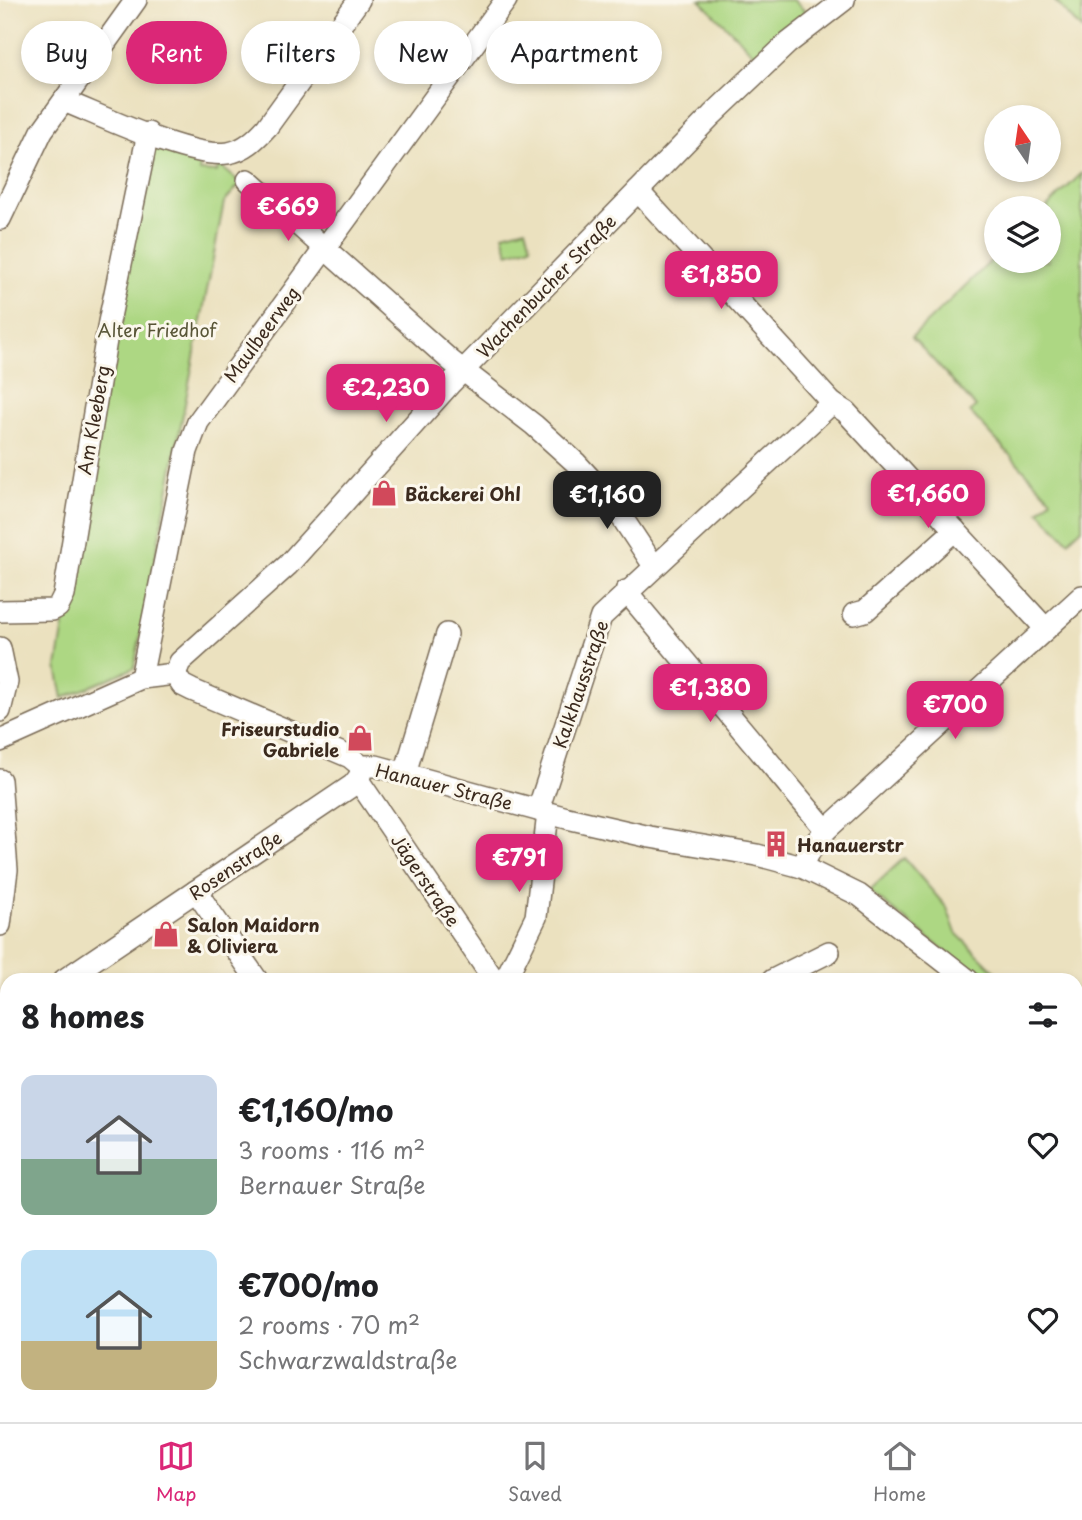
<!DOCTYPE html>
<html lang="en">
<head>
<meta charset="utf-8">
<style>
	:root { --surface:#fff; --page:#f2f2f2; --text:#202124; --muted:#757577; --line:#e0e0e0; --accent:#db2777 }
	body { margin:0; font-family:"Playpen Sans",sans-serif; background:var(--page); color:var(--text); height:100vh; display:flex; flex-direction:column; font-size:26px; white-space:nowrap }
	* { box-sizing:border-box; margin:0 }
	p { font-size:23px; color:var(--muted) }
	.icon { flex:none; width:38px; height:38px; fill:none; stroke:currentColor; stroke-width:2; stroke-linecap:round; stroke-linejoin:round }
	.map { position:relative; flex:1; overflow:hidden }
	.side { position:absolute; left:0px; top:973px; width:1083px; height:450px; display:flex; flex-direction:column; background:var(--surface); border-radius:21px 21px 0 0; box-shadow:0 4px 10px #0003 }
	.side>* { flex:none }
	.hud { position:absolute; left:21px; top:21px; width:700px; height:63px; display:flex; gap:14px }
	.needle { width:46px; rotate:347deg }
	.buttons { position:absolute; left:984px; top:105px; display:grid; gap:14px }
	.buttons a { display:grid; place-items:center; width:77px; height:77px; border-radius:50%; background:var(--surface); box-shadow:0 4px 10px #0003; font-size:35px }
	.price { position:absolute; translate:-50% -60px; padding:0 16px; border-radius:14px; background:var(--accent); color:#fff; font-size:23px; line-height:46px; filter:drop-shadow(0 2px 4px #0008) }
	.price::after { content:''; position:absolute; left:50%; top:42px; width:21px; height:16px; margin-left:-10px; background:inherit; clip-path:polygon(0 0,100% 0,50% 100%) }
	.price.selected { background:#222; color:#fff }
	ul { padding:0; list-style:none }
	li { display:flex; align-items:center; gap:21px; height:175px; padding:0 21px }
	li span { display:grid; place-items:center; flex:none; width:196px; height:140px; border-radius:14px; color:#555 }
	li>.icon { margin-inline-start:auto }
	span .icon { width:84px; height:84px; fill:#fffc; stroke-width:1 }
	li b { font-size:30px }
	h2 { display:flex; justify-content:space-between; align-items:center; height:84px; padding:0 21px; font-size:30px }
	.tag { padding:0 24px; border-radius:32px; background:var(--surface); box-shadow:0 4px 10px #0003; font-size:24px; line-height:63px }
	.tag.selected { background:var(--accent); color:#fff }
	.tabs { display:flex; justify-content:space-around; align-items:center; height:98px; border-top:2px solid var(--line); background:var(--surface); font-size:19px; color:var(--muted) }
	.tabs a { display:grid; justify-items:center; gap:4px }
	.tabs .selected { color:var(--accent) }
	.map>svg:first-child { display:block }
	.green { fill:#add783; stroke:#748050; stroke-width:2 }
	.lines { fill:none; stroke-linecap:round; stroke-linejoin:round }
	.minor-casing { stroke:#796a56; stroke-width:24 }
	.major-casing { stroke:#796a56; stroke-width:30 }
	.minor { stroke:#fff; stroke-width:21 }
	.major { stroke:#fff; stroke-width:26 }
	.labels { text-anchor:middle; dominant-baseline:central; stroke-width:6; stroke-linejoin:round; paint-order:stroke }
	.street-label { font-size:18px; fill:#3b2a1e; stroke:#fbf7ec }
	.park-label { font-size:18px; fill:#585537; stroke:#fbf7ec }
	.poi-label { font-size:18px; font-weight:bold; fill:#3b2a1e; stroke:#fbf7ec; text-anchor:start }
</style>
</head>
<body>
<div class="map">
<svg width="1082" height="1422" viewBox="0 0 1082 1422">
	<rect width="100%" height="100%" fill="#fbf7ec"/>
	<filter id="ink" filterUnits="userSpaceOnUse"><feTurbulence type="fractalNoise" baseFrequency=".0143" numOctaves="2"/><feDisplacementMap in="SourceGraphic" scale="14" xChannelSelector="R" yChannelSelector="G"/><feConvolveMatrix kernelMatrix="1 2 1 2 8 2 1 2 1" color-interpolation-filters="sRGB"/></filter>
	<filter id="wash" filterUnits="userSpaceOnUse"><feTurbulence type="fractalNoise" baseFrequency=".00686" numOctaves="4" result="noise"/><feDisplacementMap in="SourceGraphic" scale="28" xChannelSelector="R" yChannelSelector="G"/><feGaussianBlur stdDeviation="1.57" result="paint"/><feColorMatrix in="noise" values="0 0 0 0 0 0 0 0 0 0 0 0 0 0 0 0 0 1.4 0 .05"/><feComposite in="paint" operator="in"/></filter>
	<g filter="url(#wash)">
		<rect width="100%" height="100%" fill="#ebe1bf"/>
		<!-- green -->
		<g class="green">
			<polygon points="700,0 793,0 807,13 756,56"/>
			<polygon points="1054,0 1082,0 1082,30"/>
			<polygon points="158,148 200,163 199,171 217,172 219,165 241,183 224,202 134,668 63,698 57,667 113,334 148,152"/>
			<polygon points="1082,173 1082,528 1068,541 1039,511 1051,499 970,412 976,407 912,337 996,256 996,261 1048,261 1048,208 1046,208"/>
			<polygon points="526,228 531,246 508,253 503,234"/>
			<polygon points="904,858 947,908 956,933 1004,980 981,980 869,891"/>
			<polygon points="1076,1082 1082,1086 1082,1194 1076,1184"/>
			<polygon points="1076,1242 1082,1251 1082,1356 1076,1362"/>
			<polygon points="574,1416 782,1416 785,1422 577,1422"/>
			<polygon points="788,1416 1018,1416 1010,1422 791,1422"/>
		</g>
	</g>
	<g filter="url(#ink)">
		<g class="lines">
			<!-- minor casing -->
			<g class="minor-casing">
				<g id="minor">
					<path d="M64,101c38,15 126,58 164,52 17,-3 28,-14 39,-26l92,-127"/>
					<polyline points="248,180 451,361 534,425 576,463 611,501 654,566"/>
					<polyline points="638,191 832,403 846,412 1046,629"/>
					<polyline points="0,219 42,131 136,0"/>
					<polyline points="626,591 826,830"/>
					<polyline points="0,611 52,610 58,607 64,595 109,322 148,133"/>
					<polyline points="854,614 865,611 955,530"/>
					<polyline points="0,648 7,682 0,711"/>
					<polyline points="175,674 180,662 288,565 449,385 712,115 787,44 844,0"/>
					<polyline points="175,674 182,685 192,690 350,757 361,766 376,766 567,818 650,837 757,855 802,867 859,895 968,980"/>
					<polyline points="141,678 187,451 198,422 506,0"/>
					<polyline points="0,741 141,678 175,674"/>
					<polyline points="405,773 447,634"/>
					<polyline points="0,780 7,870 0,925"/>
					<polyline points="358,780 494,980"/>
					<polyline points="538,810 601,617 832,403"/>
					<polyline points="802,867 812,847 826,830 1082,596"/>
					<polyline points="196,891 257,980"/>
					<polyline points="64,980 353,785 360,776 361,766"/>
					<polyline points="505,980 536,917 548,813"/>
					<polyline points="773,980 829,952"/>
					<polyline points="0,1011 7,1010"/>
					<polyline points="0,1053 7,1059"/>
					<polyline points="1076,1072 1082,1077"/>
					<polyline points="0,1275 7,1281"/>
					<polyline points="0,1329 7,1322"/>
					<polyline points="160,1416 167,1422"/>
					<polyline points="258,1422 260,1416"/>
				</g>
			</g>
			<!-- major casing -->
			<g class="major-casing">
				<g id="major">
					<polyline points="1076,1403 1082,1397"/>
					<polyline points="1058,1422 1064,1416"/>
				</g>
			</g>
			<!-- minor -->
			<use href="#minor" class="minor"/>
			<!-- major -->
			<use href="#major" class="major"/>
		</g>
	</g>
	<!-- icons -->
	<defs>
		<g id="shop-bare" transform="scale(2.1)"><path d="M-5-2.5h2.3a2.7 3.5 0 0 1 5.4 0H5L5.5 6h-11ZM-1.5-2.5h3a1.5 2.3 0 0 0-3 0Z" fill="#d1495b" stroke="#fbf7ec" stroke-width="2.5" paint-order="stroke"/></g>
		<g id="building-bare" transform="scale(2.1)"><path d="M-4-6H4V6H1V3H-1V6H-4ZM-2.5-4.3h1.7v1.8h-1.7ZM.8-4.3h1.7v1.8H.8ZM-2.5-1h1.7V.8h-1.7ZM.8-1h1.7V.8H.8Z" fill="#d1495b" stroke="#fbf7ec" stroke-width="2.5" paint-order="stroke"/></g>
	</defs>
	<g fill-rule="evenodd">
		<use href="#shop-bare" x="384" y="493"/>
		<use href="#shop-bare" x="360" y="738"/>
		<use href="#building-bare" x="776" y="844"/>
		<use href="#shop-bare" x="166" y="934"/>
	</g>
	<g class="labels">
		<!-- street labels -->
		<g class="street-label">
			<text transform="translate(546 286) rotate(-46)">Wachenbucher Straße</text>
			<text transform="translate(261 334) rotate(-54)">Maulbeerweg</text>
			<text transform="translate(93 420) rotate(-80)">Am Kleeberg</text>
			<text transform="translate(580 684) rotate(-71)">Kalkhausstraße</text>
			<text transform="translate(444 786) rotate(14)">Hanauer Straße</text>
			<text transform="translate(235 865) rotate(-34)">Rosenstraße</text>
			<text transform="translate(426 880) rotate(56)">Jägerstraße</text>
		</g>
		<!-- park labels -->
		<g class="park-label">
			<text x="157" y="329">Alter Friedhof</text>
		</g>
		<!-- poi labels -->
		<g class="poi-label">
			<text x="405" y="493">Bäckerei Ohl</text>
			<text x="339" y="728" text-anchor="end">Friseurstudio<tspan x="339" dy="21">Gabriele</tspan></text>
			<text x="797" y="844">Hanauerstr</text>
			<text x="187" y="924">Salon Maidorn<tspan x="187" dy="21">&amp; Oliviera</tspan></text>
		</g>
	</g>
</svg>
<div class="buttons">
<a><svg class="needle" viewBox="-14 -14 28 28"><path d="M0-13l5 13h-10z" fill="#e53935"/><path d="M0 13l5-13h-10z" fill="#757577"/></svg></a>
<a><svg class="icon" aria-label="layers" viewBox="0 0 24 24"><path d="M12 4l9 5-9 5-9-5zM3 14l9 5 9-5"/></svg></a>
</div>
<b class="price" style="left:288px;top:243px">€669</b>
<b class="price" style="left:721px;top:311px">€1,850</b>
<b class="price" style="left:386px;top:424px">€2,230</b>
<b class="price" style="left:928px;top:530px">€1,660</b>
<b class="price selected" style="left:607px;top:531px">€1,160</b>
<b class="price" style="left:710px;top:724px">€1,380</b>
<b class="price" style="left:955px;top:741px">€700</b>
<b class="price" style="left:519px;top:894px">€791</b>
<div class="hud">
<a class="tag">Buy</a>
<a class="tag selected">Rent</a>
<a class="tag">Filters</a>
<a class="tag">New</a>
<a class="tag">Apartment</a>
</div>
<section class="side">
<h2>8 homes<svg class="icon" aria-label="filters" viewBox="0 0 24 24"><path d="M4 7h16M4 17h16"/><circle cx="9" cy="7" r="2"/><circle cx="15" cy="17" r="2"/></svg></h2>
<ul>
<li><span style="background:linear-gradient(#c9d6e8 60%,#7fa58c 0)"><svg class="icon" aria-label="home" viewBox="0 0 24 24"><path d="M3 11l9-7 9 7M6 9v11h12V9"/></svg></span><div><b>€1,160/mo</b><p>3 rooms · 116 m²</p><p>Bernauer Straße</p></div><svg class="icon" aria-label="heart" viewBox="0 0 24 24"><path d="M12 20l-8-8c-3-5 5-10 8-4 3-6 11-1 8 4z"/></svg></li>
<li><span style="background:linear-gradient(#bfe0f5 65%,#c2b280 0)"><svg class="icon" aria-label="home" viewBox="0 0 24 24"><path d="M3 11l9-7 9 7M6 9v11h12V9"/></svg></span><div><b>€700/mo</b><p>2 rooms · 70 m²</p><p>Schwarzwaldstraße</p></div><svg class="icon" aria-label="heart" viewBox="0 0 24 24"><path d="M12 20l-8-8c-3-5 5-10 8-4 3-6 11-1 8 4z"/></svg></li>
</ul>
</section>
</div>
<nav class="tabs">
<a class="selected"><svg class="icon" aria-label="map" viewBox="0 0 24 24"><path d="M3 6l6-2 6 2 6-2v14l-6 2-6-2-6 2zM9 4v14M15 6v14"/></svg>Map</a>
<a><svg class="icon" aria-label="saved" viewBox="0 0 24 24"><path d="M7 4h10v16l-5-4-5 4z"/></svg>Saved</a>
<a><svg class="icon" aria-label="home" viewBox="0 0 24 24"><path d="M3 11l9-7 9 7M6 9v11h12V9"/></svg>Home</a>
</nav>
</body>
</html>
